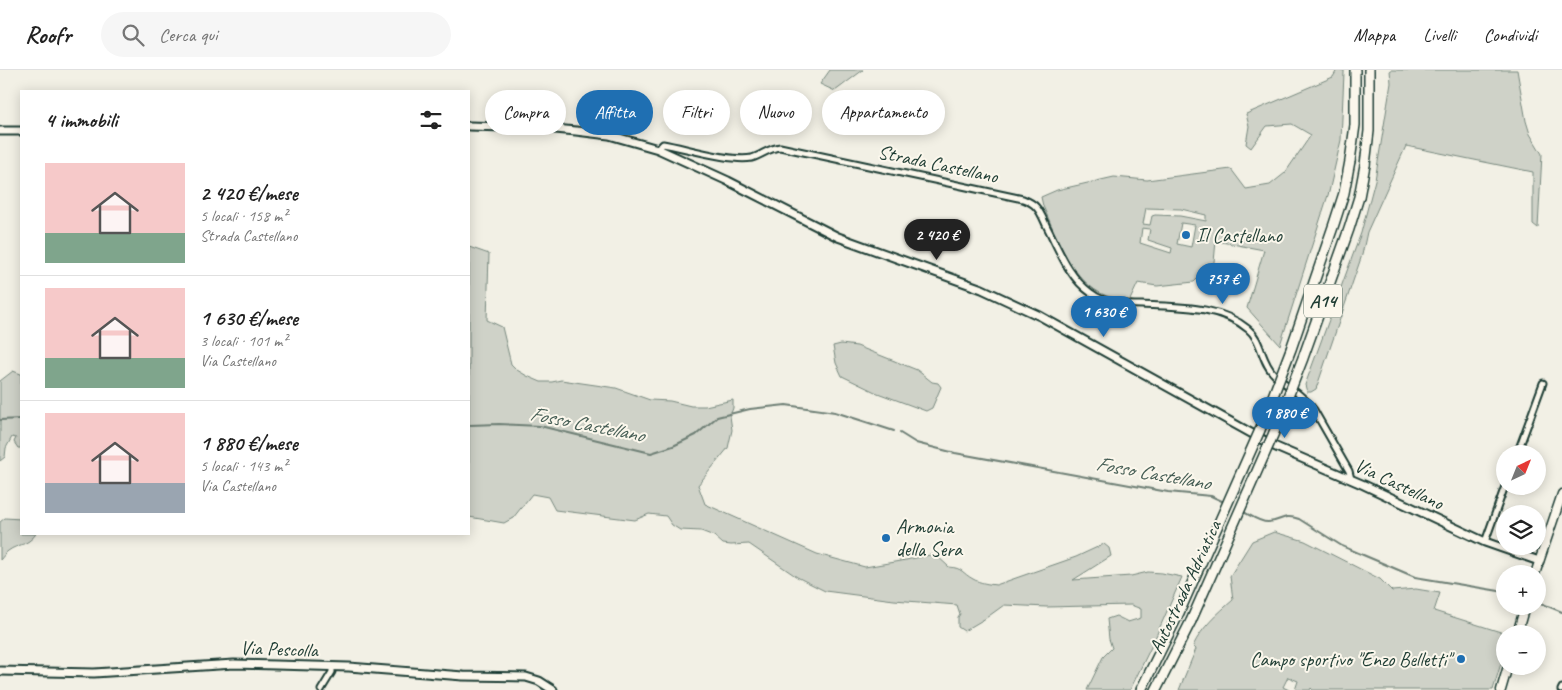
<!DOCTYPE html>
<html lang="it">
<head>
<meta charset="utf-8">
<style>
	:root { --surface:#fff; --page:#f6f6f6; --text:#222; --muted:#767676; --line:#e0e0e0; --accent:#1f6fb2 }
	body { margin:0; font-family:Caveat,sans-serif; background:var(--page); color:var(--text); height:100vh; display:flex; flex-direction:column; font-size:19px; white-space:nowrap }
	* { box-sizing:border-box; margin:0 }
	p { font-size:16px; color:var(--muted) }
	.icon { flex:none; width:28px; height:28px; fill:none; stroke:currentColor; stroke-width:2; stroke-linecap:round; stroke-linejoin:round }
	.map { position:relative; flex:1; overflow:hidden }
	.sheet { position:absolute; left:20px; top:20px; width:450px; height:445px; display:flex; flex-direction:column; background:var(--surface); border-radius:0px; box-shadow:0 2px 12px #0003 }
	.sheet>* { flex:none }
	.banner { position:absolute; left:485px; top:20px; width:475px; height:45px; display:flex; gap:10px }
	.needle { width:32px; rotate:43deg }
	.fabs { position:absolute; left:1496px; top:375px; display:grid; gap:10px }
	.fabs a { display:grid; place-items:center; width:50px; height:50px; border-radius:50%; background:var(--surface); box-shadow:0 2px 12px #0003; font-size:25px }
	.price { position:absolute; translate:-50% -42px; padding:0 11px; border-radius:18px; background:var(--accent); color:#fff; font-size:16px; line-height:32px; filter:drop-shadow(0 1px 2px #0008) }
	.price::after { content:''; position:absolute; left:50%; top:30px; width:15px; height:11px; margin-left:-8px; background:inherit; clip-path:polygon(0 0,100% 0,50% 100%) }
	.price.current { background:#222; color:#fff }
	ul { padding:0; list-style:none }
	li { display:flex; align-items:center; gap:15px; height:125px; padding:0 25px }
	li+li { border-top:1px solid var(--line) }
	li span { display:grid; place-items:center; flex:none; width:140px; height:100px; border-radius:0px; color:#555 }
	li>.icon { margin-inline-start:auto }
	span .icon { width:60px; height:60px; fill:#fffc; stroke-width:1 }
	li b { font-size:21px }
	h2 { display:flex; justify-content:space-between; align-items:center; height:60px; padding:0 25px; font-size:21px }
	.tag { padding:0 18px; border-radius:22px; background:var(--surface); box-shadow:0 2px 12px #0003; font-size:18px; line-height:45px }
	.tag.current { background:var(--accent); color:#fff }
	header { display:flex; align-items:center; gap:30px; box-sizing:border-box; height:70px; padding:0 25px; background:var(--surface); border-bottom:1px solid var(--line) }
	header strong { font-size:24px }
	nav { display:flex; gap:28px; margin-inline-start:auto; font-size:18px }
	.search { width:350px; height:45px; background:var(--page); display:flex; align-items:center; gap:12px; box-sizing:border-box; padding:0 18px; border-radius:28px; color:var(--muted); font-size:19px }
	.map>svg:first-child { display:block }
	.green { fill:#cfd2c8; stroke:#77887e; fill-rule:evenodd }
	.lines { fill:none; stroke-linecap:round; stroke-linejoin:round }
	.stream { stroke:#6e7f75; stroke-width:2 }
	.street-casing { stroke:#1f3d34; stroke-width:9 }
	.secondary-casing { stroke:#1f3d34; stroke-width:11 }
	.primary-casing { stroke:#1f3d34; stroke-width:11 }
	.highway-casing { stroke:#1f3d34; stroke-width:12 }
	.street { stroke:#fbf7ec; stroke-width:5 }
	.secondary { stroke:#fbf7ec; stroke-width:7 }
	.primary { stroke:#fbf7ec; stroke-width:8 }
	.highway { stroke:#fbf7ec; stroke-width:9 }
	.highway-bridge-casing { stroke:#1f3d34; stroke-width:12; stroke-linecap:butt }
	.highway-bridge { stroke:#fbf7ec; stroke-width:9 }
	.poi-dot { fill:#1f6fb2; stroke:#fbf7ec; stroke-width:2 }
	.labels { text-anchor:middle; dominant-baseline:central; stroke-width:4; stroke-linejoin:round; paint-order:stroke }
	.shield { fill:#fbf7ec; stroke:#61756b; stroke-width:1 }
	.shield-label { font-size:19px; font-weight:bold; fill:#1f3d34 }
	.street-label { font-size:20px; fill:#1f3d34; stroke:#fbf7ec }
	.poi-label { font-size:20px; fill:#1f3d34; stroke:#fbf7ec; text-anchor:start }
	.water-label { font-size:21px; font-style:italic; fill:#465e55; stroke:#fbf7ec }
</style>
</head>
<body>
<header>
<strong>Roofr</strong>
<div class="search"><svg class="icon" aria-label="search" viewBox="0 0 24 24"><circle cx="10" cy="10" r="6"/><path d="M15 15l6 6"/></svg>Cerca qui</div>
<nav><a>Mappa</a><a>Livelli</a><a>Condividi</a></nav>
</header>
<div class="map">
<svg width="1562" height="620" viewBox="0 0 1562 620">
	<rect width="100%" height="100%" fill="#f2f0e5"/>
	<filter id="ink" filterUnits="userSpaceOnUse"><feTurbulence type="fractalNoise" baseFrequency=".02" numOctaves="2"/><feDisplacementMap in="SourceGraphic" scale="10" xChannelSelector="R" yChannelSelector="G"/><feConvolveMatrix kernelMatrix="1 2 1 2 8 2 1 2 1" color-interpolation-filters="sRGB"/></filter>
	<g filter="url(#ink)">
		<!-- green -->
		<g class="green">
			<polygon points="830,0 863,0 835,21 820,14"/>
			<path d="M1337,0h7v3l-3,67 -12,52 -49,153 -33,-37 17,-58 -48,-9 -2,21 -20,20 -37,4 -19,-3 -8,17c-7,-1 -16,-2 -23,-4 -35,-13 -50,-59 -64,-90l-2,-9 16,-7 57,-13 33,3 84,-11 15,20 24,-4 15,-12 26,-38 -19,-11 -25,2 -16,22 -5,-4 3,-18 -3,-12 87,-37zM1146,138l35,1 25,6v6l-26,-5 -25,-1 -3,1 -2,9 -7,-1zM1181,153l14,2 -4,22 -14,-3zM1142,158l8,1 -2,11 24,8 -1,5 -31,-10z"/>
			<polygon points="1390,0 1517,0 1526,51 1530,64 1542,84 1538,158 1533,154 1533,102 1406,76 1367,162 1362,185 1316,319 1311,322 1307,322 1305,315 1361,163 1375,110 1391,13"/>
			<path d="M469,177l20,7 -2,66 15,7 9,37 6,6 10,6 14,6h11l9,-2 55,8 34,12 20,1 21,5h14l28,-6v8l-3,8 2,14 -4,18 -30,37 7,19 112,50 48,13 41,-7 29,-6 14,13c14,1 13,6 24,12 7,4 15,5 23,6l80,-28 28,-13 5,4 2,8 -38,24 58,-4 17,-4 14,1 20,4 -29,66 -23,47h-43l16,-33 9,-9 -3,-9 -2,-20 9,-3 12,6 13,-4v-9l-10,-4 -84,2 -43,-2 -18,13 -22,13 -6,-4v-10l2,-3 -3,-9 -63,-5 -69,-9 -28,-14 -48,-33 -18,1 -8,-1 -9,-8 -13,-5 -21,-1 -8,-5 -6,-9 -17,-2 -14,6 -80,-10 -7,-13 -16,-3 -19,24 -9,5 -35,-6z"/>
			<polygon points="841,274 857,276 917,300 932,312 938,313 941,317 932,338 926,341 875,322 842,306 836,293 833,276"/>
			<polygon points="13,301 21,304 21,378 18,378 14,372 16,368 12,367 6,378 5,387 0,391 0,311"/>
			<path d="M5,448l16,1v15h15c-10,13 -17,9 -28,17 -3,2 -5,6 -8,9v-38z"/>
			<path d="M1274,462l31,9 75,38 12,12 24,-2 24,4 -6,18 73,23h-2v16l-12,40h-180l-2,-2 -1,2h-15l3,-9 -10,-4 -5,10 6,3h-110l17,-41 -3,-3c9,-19 24,-32 40,-46l-3,-24 22,-35z"/>
		</g>
		<g class="lines">
			<!-- stream -->
			<g class="stream">
				<polyline points="0,350 21,349"/>
				<polyline points="469,355 499,354 540,356 651,383 673,376 696,365 717,347 750,339 786,335 835,342 894,361"/>
				<polyline points="900,363 916,373 955,383 1168,422 1211,426 1224,432"/>
				<path d="M1242,441c8,4 17,11 26,11 13,0 15,-9 31,-3l43,27 73,31 90,15"/>
				<polyline points="1538,532 1562,542"/>
			</g>
			<!-- street casing -->
			<g class="street-casing">
				<g id="street">
					<path d="M658,79l5,-5c23,4 67,18 89,14 10,-3 17,-10 28,-11l243,52c5,2 10,4 13,8 5,5 8,14 11,20 12,23 22,51 44,66 14,11 34,12 51,12 35,2 78,0 106,24 14,11 13,33 26,45 13,13 30,21 40,36l35,61 2,8"/>
					<polyline points="1517,384 1543,313"/>
					<polyline points="1485,472 1505,416"/>
					<polyline points="321,620 332,602 332,597"/>
					<polyline points="1561,620 1562,618"/>
				</g>
			</g>
			<!-- secondary casing -->
			<g class="secondary-casing">
				<g id="secondary">
					<polyline points="469,56 545,58 576,61 609,65 658,79 728,111 838,167 982,219 1040,246 1276,377 1364,415 1485,472 1539,491"/>
					<polyline points="0,61 21,61"/>
					<polyline points="0,601 94,603 234,594 349,597 463,606 526,607 539,611 553,620"/>
				</g>
			</g>
			<!-- primary casing -->
			<g class="primary-casing">
				<g id="primary">
					<polyline points="1535,504 1562,424"/>
					<polyline points="1517,564 1525,536"/>
					<polyline points="1501,620 1508,596"/>
				</g>
			</g>
			<!-- highway casing -->
			<g class="highway-casing">
				<g id="highway">
					<polyline points="1350,91 1355,55 1355,0"/>
					<polyline points="1365,95 1369,61 1369,0"/>
					<polyline points="1141,620 1178,545"/>
					<polyline points="1156,620 1191,551"/>
				</g>
			</g>
			<!-- street -->
			<use href="#street" class="street"/>
			<!-- secondary -->
			<use href="#secondary" class="secondary"/>
			<!-- primary -->
			<use href="#primary" class="primary"/>
			<!-- highway -->
			<use href="#highway" class="highway"/>
			<!-- highway-bridge casing -->
			<g class="highway-bridge-casing">
				<g id="highway-bridge">
					<polyline points="1178,545 1260,360 1291,279 1334,154 1344,123 1350,91"/>
					<polyline points="1191,551 1273,365 1303,288 1349,159 1359,127 1365,95"/>
				</g>
			</g>
			<!-- highway-bridge -->
			<use href="#highway-bridge" class="highway-bridge"/>
		</g>
	</g>
	<!-- markers -->
	<g class="poi-dot">
		<circle cx="1186" cy="165" r="5"/>
		<circle cx="886" cy="468" r="5"/>
		<circle cx="1461" cy="589" r="5"/>
	</g>
	<g class="labels">
		<!-- shield labels -->
		<rect class="shield" x="1304" y="214.5" width="38" height="33" rx="4"/>
		<g class="shield-label">
			<text x="1323" y="231">A14</text>
		</g>
		<!-- street labels -->
		<g class="street-label">
			<text transform="translate(938 94) rotate(12)">Strada Castellano</text>
			<text transform="translate(1399 414) rotate(25)">Via Castellano</text>
			<text transform="translate(1185 517) rotate(-65)">Autostrada Adriatica</text>
			<text transform="translate(279 579) rotate(2)">Via Pescolla</text>
		</g>
		<!-- poi labels -->
		<g class="poi-label">
			<text x="1196" y="165">Il Castellano</text>
			<text x="896" y="456">Armonia<tspan x="896" dy="23">della Sera</tspan></text>
			<text x="1451" y="589" text-anchor="end">Campo sportivo "Enzo Belletti"</text>
		</g>
		<!-- water labels -->
		<g class="water-label">
			<text transform="translate(587 354) rotate(11)">Fosso Castellano</text>
			<text transform="translate(1153 403) rotate(10)">Fosso Castellano</text>
		</g>
	</g>
</svg>
<div class="fabs">
<a><svg class="needle" viewBox="-14 -14 28 28"><path d="M0-13l5 13h-10z" fill="#e53935"/><path d="M0 13l5-13h-10z" fill="#767676"/></svg></a>
<a><svg class="icon" aria-label="layers" viewBox="0 0 24 24"><path d="M12 4l9 5-9 5-9-5zM3 14l9 5 9-5"/></svg></a>
<a>+</a>
<a>−</a>
</div>
<b class="price current" style="left:937px;top:191px">2 420 €</b>
<b class="price" style="left:1223px;top:235px">757 €</b>
<b class="price" style="left:1104px;top:268px">1 630 €</b>
<b class="price" style="left:1285px;top:369px">1 880 €</b>
<div class="banner">
<a class="tag">Compra</a>
<a class="tag current">Affitta</a>
<a class="tag">Filtri</a>
<a class="tag">Nuovo</a>
<a class="tag">Appartamento</a>
</div>
<section class="sheet">
<h2>4 immobili<svg class="icon" aria-label="filters" viewBox="0 0 24 24"><path d="M4 7h16M4 17h16"/><circle cx="9" cy="7" r="2"/><circle cx="15" cy="17" r="2"/></svg></h2>
<ul>
<li><span style="background:linear-gradient(#f6c9c9 70%,#7fa58c 0)"><svg class="icon" aria-label="home" viewBox="0 0 24 24"><path d="M3 11l9-7 9 7M6 9v11h12V9"/></svg></span><div><b>2 420 €/mese</b><p>5 locali · 158 m²</p><p>Strada Castellano</p></div></li>
<li><span style="background:linear-gradient(#f6c9c9 70%,#7fa58c 0)"><svg class="icon" aria-label="home" viewBox="0 0 24 24"><path d="M3 11l9-7 9 7M6 9v11h12V9"/></svg></span><div><b>1 630 €/mese</b><p>3 locali · 101 m²</p><p>Via Castellano</p></div></li>
<li><span style="background:linear-gradient(#f6c9c9 70%,#9aa5b1 0)"><svg class="icon" aria-label="home" viewBox="0 0 24 24"><path d="M3 11l9-7 9 7M6 9v11h12V9"/></svg></span><div><b>1 880 €/mese</b><p>5 locali · 143 m²</p><p>Via Castellano</p></div></li>
</ul>
</section>
</div>
</body>
</html>
